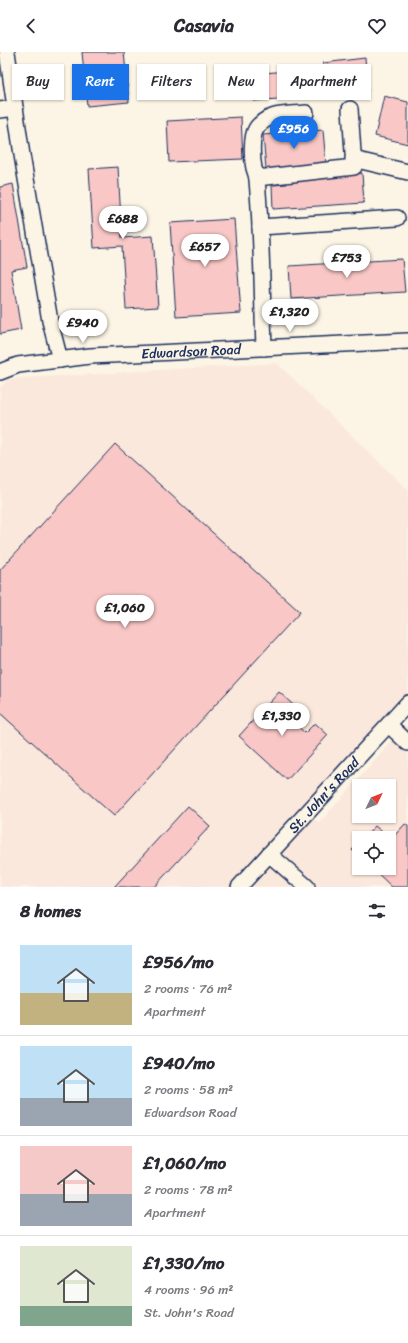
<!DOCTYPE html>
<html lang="en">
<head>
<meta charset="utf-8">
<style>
	:root { --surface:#fff; --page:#f2f2f3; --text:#2b2b33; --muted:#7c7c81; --line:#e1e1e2; --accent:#1a73e8 }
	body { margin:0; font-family:Sriracha,sans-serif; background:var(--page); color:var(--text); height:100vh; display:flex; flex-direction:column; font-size:15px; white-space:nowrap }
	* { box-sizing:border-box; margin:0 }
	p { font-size:13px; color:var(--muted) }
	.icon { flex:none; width:22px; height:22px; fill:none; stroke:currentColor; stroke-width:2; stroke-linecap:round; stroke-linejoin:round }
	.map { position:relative; height:835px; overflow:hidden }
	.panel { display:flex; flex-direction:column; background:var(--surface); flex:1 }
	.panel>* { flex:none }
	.guide { position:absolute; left:12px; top:12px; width:384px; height:36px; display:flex; gap:8px }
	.needle { width:26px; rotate:47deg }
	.fabs { position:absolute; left:352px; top:727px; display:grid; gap:8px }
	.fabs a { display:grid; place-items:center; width:44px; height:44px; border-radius:0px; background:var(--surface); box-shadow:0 1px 3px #0004; font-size:20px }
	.price { position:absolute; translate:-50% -34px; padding:0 9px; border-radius:14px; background:#fff; color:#222; font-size:13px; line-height:26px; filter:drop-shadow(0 1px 2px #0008) }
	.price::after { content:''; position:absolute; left:50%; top:24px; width:12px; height:9px; margin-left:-6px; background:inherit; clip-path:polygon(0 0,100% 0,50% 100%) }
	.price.on { background:var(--accent); color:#fff }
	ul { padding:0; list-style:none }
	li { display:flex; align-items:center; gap:12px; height:100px; padding:0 20px }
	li+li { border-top:1px solid var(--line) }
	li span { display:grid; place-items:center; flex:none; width:112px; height:80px; border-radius:0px; color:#555 }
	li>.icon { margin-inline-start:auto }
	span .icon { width:48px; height:48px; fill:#fffc; stroke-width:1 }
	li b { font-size:17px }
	h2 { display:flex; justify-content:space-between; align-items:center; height:48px; padding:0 20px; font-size:17px }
	.chip { padding:0 14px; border-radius:0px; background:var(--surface); box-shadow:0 1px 3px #0004; font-size:14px; line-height:36px }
	.chip.on { background:var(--accent); color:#fff }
	header { display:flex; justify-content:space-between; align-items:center; height:52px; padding:0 20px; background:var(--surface); font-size:18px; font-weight:700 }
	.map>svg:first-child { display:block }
	.built { fill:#fbe8dc; fill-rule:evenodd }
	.building { fill:#f9c8c6; stroke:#1b2f5e }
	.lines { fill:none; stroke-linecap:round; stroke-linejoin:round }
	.minor-casing { stroke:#1b2f5e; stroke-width:18 }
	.minor { stroke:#fcf5e5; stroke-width:15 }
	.labels { text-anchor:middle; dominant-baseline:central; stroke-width:3.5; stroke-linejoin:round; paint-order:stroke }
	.street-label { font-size:14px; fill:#1b2f5e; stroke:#fcf5e5 }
</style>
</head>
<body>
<header><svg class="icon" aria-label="back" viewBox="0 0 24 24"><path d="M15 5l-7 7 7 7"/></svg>Casavia<svg class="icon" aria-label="heart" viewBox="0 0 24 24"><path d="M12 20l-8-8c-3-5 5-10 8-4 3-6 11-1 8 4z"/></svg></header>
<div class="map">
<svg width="408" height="835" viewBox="0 0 408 835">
	<rect width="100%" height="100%" fill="#fcf5e5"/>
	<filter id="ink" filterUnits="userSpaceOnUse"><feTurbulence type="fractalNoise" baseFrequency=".025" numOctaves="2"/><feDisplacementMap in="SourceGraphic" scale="8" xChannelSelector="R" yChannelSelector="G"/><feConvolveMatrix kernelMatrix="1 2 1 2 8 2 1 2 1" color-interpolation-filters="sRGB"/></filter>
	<g filter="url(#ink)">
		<!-- built -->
		<path class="built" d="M277,311l131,127v213l-101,109 12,11 89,-100v164h-408v-499l8,-9zM359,734h30v30h-30zM359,786h30v30h-30z"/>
		<!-- building -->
		<g class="building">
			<polygon points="82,0 124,0 129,50 87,54"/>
			<polygon points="365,6 368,40 326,44 323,11"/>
			<polygon points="287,19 289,46 254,49 252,22"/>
			<polygon points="384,44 408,50 408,92 375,84"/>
			<polygon points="241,65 243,107 169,110 167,69"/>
			<polygon points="323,78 326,112 266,117 263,83"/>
			<polygon points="118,115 122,186 153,184 158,255 126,257 122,194 94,196 89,117"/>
			<polygon points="362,121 364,151 273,157 272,133 287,132 286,126"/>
			<polygon points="13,132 27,215 11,218 21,278 0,282 0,135"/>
			<polygon points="234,167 241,261 176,265 170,171"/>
			<polygon points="402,207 405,240 291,247 289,214"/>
			<polygon points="115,392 300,560 114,764 0,661 0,518"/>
			<polygon points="279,640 302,661 294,671 305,681 315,671 328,683 287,728 239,684"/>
			<polygon points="188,754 210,774 154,835 114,835"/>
			<polygon points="405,772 408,774 408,835 392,835 372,816 389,816 389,786 364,786 375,774 386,783 395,783"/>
			<polygon points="359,791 359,804 352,798"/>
		</g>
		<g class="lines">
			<!-- minor casing -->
			<g class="minor-casing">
				<g id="minor">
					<polyline points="7,0 22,103 50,269 60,308"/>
					<polyline points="0,58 15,56"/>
					<polyline points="353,107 408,120"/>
					<polyline points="257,126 354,115 350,57"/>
					<polyline points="260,175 397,166"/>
					<path d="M264,296c-2,-56 -2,-112 -7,-168 0,-4 -2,-8 -3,-12 -2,-9 -3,-31 2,-39 11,-17 32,-14 50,-16"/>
					<path id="s1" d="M0,320l18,-7 72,-9 318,-15"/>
					<polyline points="389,673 408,691"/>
					<polyline points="269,802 307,835"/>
					<path id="s2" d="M239,835l169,-184"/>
				</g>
			</g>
			<!-- minor -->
			<use href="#minor" class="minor"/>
		</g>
	</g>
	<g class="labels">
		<!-- street labels -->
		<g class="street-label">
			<text stroke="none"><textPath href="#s1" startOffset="193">Edwardson Road</textPath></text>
			<text stroke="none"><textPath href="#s2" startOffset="125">St. John's Road</textPath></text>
		</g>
	</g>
</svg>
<div class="fabs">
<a><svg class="needle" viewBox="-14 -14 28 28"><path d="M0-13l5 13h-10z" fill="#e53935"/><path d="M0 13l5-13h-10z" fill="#7c7c81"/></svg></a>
<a><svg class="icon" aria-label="locate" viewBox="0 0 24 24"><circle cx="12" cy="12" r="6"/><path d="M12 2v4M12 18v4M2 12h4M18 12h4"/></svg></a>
</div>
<b class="price on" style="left:294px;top:98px">£956</b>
<b class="price" style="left:123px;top:188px">£688</b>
<b class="price" style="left:205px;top:216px">£657</b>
<b class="price" style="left:347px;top:227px">£753</b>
<b class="price" style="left:290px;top:281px">£1,320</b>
<b class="price" style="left:83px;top:292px">£940</b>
<b class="price" style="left:125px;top:577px">£1,060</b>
<b class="price" style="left:282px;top:685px">£1,330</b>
<div class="guide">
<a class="chip">Buy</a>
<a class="chip on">Rent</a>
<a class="chip">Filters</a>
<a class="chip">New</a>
<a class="chip">Apartment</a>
</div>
</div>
<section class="panel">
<h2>8 homes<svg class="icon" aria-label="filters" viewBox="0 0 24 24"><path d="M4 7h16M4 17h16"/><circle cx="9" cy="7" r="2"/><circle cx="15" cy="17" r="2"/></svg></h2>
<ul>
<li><span style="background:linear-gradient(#bfe0f5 60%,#c2b280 0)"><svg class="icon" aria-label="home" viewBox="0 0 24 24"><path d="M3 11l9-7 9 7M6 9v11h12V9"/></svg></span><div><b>£956/mo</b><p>2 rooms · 76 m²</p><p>Apartment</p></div></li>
<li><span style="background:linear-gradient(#bfe0f5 65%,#9aa5b1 0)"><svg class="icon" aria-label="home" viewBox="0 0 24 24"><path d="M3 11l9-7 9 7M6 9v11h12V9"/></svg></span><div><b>£940/mo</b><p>2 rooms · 58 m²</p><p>Edwardson Road</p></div></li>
<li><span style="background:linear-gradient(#f6c9c9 60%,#9aa5b1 0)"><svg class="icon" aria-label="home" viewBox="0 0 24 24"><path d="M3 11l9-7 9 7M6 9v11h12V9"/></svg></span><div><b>£1,060/mo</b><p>2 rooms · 78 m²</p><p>Apartment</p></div></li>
<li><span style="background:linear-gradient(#dfe7d0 75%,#7fa58c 0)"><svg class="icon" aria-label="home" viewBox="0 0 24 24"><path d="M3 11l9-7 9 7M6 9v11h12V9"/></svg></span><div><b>£1,330/mo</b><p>4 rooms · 96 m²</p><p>St. John's Road</p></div></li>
</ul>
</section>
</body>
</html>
